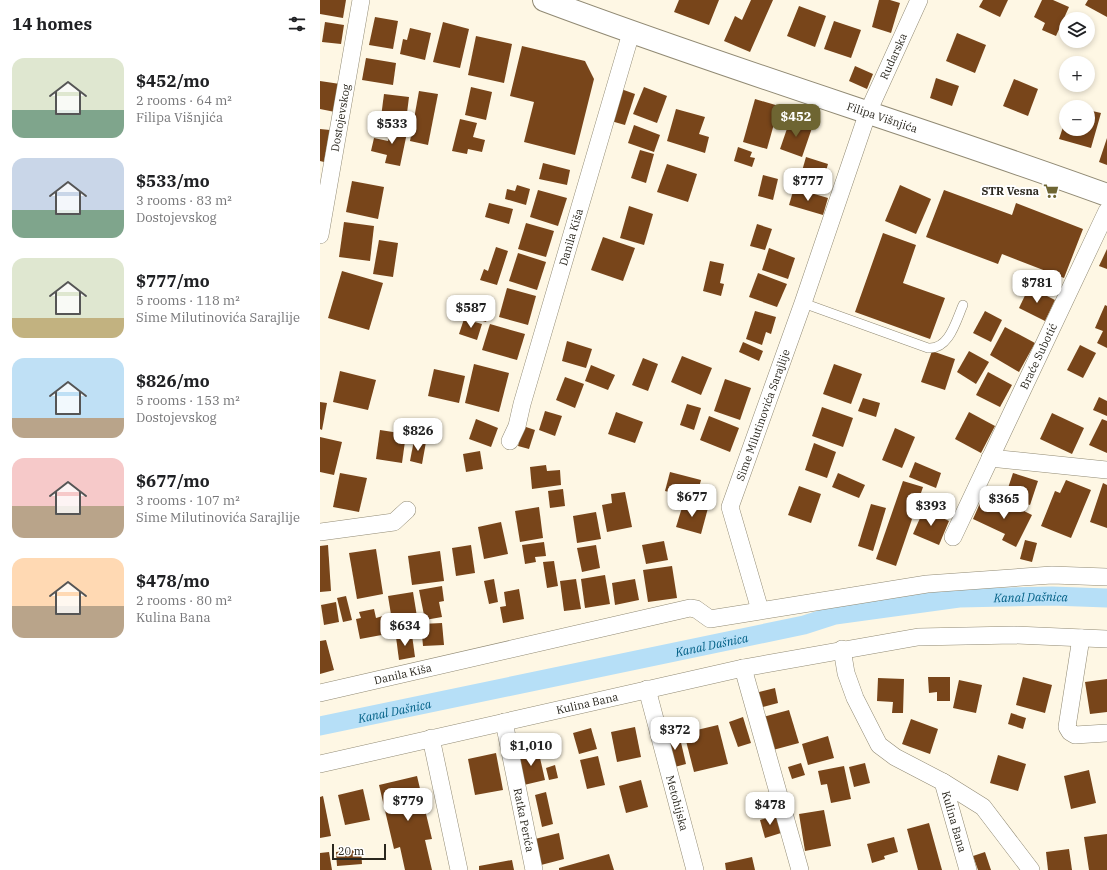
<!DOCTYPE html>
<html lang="en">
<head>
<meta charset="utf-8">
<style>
	:root { --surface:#fff; --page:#f6f6f6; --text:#202124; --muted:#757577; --accent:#6e6532 }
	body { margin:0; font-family:"IBM Plex Serif",serif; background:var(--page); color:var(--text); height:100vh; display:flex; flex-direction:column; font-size:15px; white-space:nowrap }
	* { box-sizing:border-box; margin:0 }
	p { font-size:13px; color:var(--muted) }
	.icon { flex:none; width:22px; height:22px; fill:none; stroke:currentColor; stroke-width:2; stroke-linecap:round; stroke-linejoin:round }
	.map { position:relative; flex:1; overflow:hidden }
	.sheet { display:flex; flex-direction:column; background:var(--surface); width:320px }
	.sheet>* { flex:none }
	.buttons { position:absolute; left:739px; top:12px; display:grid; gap:8px }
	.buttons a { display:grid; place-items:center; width:36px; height:36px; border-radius:50%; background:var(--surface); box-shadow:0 2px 6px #0003; font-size:20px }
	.scale { position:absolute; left:12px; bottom:10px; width:54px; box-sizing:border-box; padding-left:4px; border:2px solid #2a271e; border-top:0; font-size:11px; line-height:14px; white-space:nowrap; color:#2a271e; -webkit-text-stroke:3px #fff; paint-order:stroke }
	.price { position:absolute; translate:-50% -34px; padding:0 9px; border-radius:8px; background:#fff; color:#222; font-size:13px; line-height:26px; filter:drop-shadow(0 1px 2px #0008) }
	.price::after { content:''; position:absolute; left:50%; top:24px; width:12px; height:9px; margin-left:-6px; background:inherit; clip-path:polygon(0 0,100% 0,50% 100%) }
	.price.current { background:var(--accent); color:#fff }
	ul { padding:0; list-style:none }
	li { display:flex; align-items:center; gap:12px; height:100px; padding:0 12px }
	li span { display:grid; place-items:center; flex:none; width:112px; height:80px; border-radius:12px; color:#555 }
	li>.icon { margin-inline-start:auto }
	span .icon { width:48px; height:48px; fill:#fffc; stroke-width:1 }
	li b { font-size:17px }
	h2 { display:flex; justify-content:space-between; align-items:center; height:48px; padding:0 12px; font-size:17px }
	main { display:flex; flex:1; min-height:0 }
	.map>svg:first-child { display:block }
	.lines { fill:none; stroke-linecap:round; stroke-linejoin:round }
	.canal { stroke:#b6dff7; stroke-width:19 }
	.building { fill:#78451a }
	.service-casing { stroke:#918a74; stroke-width:10 }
	.minor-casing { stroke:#918a74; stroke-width:18 }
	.secondary-casing { stroke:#918a74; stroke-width:24 }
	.service { stroke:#fff; stroke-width:9 }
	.minor { stroke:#fff; stroke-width:17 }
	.secondary { stroke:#fff; stroke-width:22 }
	.labels { text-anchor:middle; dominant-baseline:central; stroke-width:4; stroke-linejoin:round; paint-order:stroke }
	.street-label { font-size:11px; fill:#2a271e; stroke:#fff }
	.poi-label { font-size:11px; font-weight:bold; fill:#2a271e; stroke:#fff; text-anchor:end }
	.water-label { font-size:12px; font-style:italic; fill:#015f85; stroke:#fff }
</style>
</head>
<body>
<main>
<section class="sheet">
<h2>14 homes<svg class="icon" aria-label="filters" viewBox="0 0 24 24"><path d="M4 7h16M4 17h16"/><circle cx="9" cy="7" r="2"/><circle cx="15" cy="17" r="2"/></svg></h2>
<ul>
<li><span style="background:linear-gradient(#dfe7d0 65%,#7fa58c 0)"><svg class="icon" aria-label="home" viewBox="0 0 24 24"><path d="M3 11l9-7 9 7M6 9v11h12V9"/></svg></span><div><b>$452/mo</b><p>2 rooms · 64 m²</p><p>Filipa Višnjića</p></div></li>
<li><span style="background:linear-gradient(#c9d6e8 65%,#7fa58c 0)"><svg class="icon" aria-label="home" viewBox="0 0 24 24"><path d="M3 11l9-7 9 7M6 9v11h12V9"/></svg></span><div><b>$533/mo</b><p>3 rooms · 83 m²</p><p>Dostojevskog</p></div></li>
<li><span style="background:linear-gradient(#dfe7d0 75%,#c2b280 0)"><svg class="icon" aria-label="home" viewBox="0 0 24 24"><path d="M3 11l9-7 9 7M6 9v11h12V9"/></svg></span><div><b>$777/mo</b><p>5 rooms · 118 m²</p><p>Sime Milutinovića Sarajlije</p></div></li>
<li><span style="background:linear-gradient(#bfe0f5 75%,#b9a48a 0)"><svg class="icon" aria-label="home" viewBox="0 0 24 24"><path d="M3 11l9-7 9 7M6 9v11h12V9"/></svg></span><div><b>$826/mo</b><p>5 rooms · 153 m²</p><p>Dostojevskog</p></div></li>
<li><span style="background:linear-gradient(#f6c9c9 60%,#b9a48a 0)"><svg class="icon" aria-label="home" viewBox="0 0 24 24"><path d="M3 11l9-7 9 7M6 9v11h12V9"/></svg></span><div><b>$677/mo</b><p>3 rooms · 107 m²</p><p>Sime Milutinovića Sarajlije</p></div></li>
<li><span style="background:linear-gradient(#ffd9b3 60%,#b9a48a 0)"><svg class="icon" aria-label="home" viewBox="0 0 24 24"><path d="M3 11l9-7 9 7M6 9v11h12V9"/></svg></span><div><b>$478/mo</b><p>2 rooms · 80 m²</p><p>Kulina Bana</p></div></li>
</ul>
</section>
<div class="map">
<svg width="787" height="870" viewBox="0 0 787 870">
	<rect width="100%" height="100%" fill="#fef7e4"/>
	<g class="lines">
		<!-- canal -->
		<path class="canal" id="s1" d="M0,726l484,-101 31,-10 124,-17 93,-2 55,2"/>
	</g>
	<!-- building -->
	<g class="building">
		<polygon points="0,0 26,0 23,18 0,14"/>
		<polygon points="359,0 399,0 389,25 354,12"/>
		<polygon points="431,0 453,0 430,52 404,41 415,16 422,20"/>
		<polygon points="559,0 570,0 580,3 571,33 552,27"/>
		<polygon points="663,0 688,0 680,17 659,7"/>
		<polygon points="722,0 733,0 749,7 736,36 722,30 725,23 714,17"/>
		<polygon points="768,0 787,0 787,17 765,5"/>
		<polygon points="479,6 506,16 495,47 467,36"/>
		<polygon points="55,17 78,21 73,49 49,45"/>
		<polygon points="514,21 541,30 531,58 504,49"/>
		<polygon points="5,22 24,25 21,44 2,42"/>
		<polygon points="123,22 149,29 140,68 113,62"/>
		<polygon points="90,28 111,33 105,60 80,54 83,39 87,40"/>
		<polygon points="637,33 666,45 655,73 626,61"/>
		<polygon points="156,36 192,44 184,83 148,75"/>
		<polygon points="202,46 265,61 274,79 255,155 204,142 214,102 190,96"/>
		<polygon points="46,58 76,63 73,85 42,80"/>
		<polygon points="535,66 553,74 547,89 529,81"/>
		<polygon points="616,78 639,86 632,106 610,98"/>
		<polygon points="694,79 718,89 708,116 683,106"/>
		<polygon points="0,81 20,84 15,112 0,109"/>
		<polygon points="151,87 172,92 166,120 145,115"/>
		<polygon points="324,87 347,96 337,123 313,114"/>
		<polygon points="301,89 315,94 305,125 291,121"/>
		<polygon points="99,91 118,94 108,145 90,141"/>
		<polygon points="64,94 89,97 86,121 61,117"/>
		<polygon points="435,99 459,106 447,149 423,142"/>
		<polygon points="356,109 385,117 379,134 389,137 385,153 347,141"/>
		<polygon points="768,110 781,113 771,148 739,139 746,118 746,129 768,129"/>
		<polygon points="140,119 157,123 153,137 165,140 162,152 148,149 147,154 132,151"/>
		<polygon points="470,120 492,128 482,157 460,149"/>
		<polygon points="72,125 88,128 80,166 65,163 67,155 51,151 54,138 68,141"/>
		<polygon points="314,125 340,135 334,152 308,143"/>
		<polygon points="0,129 10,130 4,162 0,161"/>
		<polygon points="787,138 787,165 779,162"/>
		<polygon points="418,147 432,152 430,157 435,158 432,167 414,161"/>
		<polygon points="320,150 334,154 326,183 311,178"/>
		<polygon points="486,157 508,164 500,192 478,185"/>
		<polygon points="223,163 250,170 247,185 219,179"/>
		<polygon points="347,164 377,174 368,202 337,192"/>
		<polygon points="443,175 458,179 453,200 438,196"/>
		<polygon points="32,181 64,187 58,219 26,212"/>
		<polygon points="197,185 210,189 206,205 185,199 187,189 195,191"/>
		<polygon points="580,185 611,199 596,234 565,221"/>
		<polygon points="474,188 508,198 503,215 469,205"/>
		<polygon points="218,190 247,198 238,226 210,217"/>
		<polygon points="624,190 692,215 696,203 763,229 744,278 682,254 678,264 606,237"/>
		<polygon points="169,203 193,209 189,224 165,217"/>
		<polygon points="309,206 333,214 324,245 300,238"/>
		<polygon points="24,222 54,226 50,261 19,257"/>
		<polygon points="206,223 234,231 226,257 198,249"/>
		<polygon points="437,224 452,229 445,250 430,246"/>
		<polygon points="563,233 596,245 583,283 625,298 610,339 535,312"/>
		<polygon points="283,237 315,248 303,281 271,270"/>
		<polygon points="59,240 78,243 73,277 53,274"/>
		<polygon points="176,247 188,251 177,285 160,280 164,269 168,271"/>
		<polygon points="449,248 475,258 468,279 442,270"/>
		<polygon points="787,249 787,269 779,266"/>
		<polygon points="198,253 226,262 217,290 189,281"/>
		<polygon points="390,261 404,264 400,283 404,284 401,296 383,291"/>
		<polygon points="22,271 63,283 49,330 8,318"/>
		<polygon points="438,273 467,284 457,307 429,297"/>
		<polygon points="709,287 735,300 725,321 699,308"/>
		<polygon points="187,288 216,296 208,325 179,317"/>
		<polygon points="140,301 170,311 166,322 136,313"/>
		<polygon points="785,305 787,306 787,348 777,343 783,331 775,328"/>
		<polygon points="435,311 456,317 451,334 446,332 442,345 426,339"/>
		<polygon points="665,311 682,320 671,342 653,333"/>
		<polygon points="144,319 162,324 157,340 139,334"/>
		<polygon points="170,324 205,334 197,360 162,350"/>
		<polygon points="685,327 715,343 699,372 670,355"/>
		<polygon points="247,341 272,349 266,368 242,361"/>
		<polygon points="423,342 443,351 439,361 419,352"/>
		<polygon points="760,345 776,353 763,378 747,370"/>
		<polygon points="612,351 635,359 625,390 601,382"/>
		<polygon points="649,351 669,362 656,384 637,372"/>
		<polygon points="362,356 392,368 381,395 351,382"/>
		<polygon points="323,358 338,364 328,391 312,385"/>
		<polygon points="154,364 189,373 179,412 145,403"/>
		<polygon points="514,364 542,374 531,404 503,394"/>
		<polygon points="271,365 295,375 288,390 265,381"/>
		<polygon points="114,369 145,376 139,403 108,396"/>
		<polygon points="20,371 56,380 48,410 13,402"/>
		<polygon points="668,372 692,385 680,407 656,395"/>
		<polygon points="245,377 264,384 255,408 236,400"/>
		<polygon points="405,379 431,388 420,420 394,411"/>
		<polygon points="779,397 787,401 787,416 773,410"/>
		<polygon points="543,398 560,403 556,417 538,411"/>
		<polygon points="0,402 7,403 2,430 0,429"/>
		<polygon points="367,404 381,408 374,430 360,425"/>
		<polygon points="502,407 533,418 523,447 492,436"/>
		<polygon points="225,411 242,416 235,436 219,430"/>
		<polygon points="296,412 323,422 315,443 288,434"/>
		<polygon points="649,412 675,426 661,453 635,439"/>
		<polygon points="732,413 764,428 752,454 720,439"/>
		<polygon points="389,416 419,428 410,452 380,440"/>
		<polygon points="156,419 178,428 171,447 149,439"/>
		<polygon points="782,419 787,421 787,453 769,445"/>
		<polygon points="203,426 215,430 209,449 198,446"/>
		<polygon points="575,428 595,437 582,468 562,460"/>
		<polygon points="60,430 86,434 82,463 56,459"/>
		<polygon points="0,437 22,442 14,475 0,472"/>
		<polygon points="94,440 106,442 102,464 90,461"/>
		<polygon points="494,443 516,452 507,478 485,470"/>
		<polygon points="160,451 163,469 146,472 143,454"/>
		<polygon points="595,462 621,473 616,488 589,477"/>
		<polygon points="226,465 227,471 240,470 241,485 212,489 210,467"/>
		<polygon points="350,472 381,480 376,499 345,491"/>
		<polygon points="20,473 47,478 39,512 13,507"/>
		<polygon points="518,473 545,485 539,498 512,487"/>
		<polygon points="693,473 718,481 710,505 685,497"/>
		<polygon points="746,480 771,490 751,538 721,526 735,491 740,493"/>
		<polygon points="583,481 603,487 576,566 556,559"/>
		<polygon points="783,483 787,485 787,528 770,522"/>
		<polygon points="479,486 501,494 491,523 468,515"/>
		<polygon points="243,489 245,506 230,508 228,491"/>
		<polygon points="305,492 312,527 287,532 282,505 292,503 291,494"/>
		<polygon points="680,499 712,515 696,547 682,540 685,534 653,519 661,501 676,508"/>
		<polygon points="364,501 388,508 381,534 356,527"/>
		<polygon points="551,504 566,508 553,551 538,546"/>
		<polygon points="219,507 223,538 200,542 195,511"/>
		<polygon points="604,509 629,521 619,545 593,534"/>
		<polygon points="276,512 281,539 257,543 253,516"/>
		<polygon points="181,522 188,554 164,559 158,527"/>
		<polygon points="705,540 717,543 712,562 700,559"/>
		<polygon points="344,541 348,560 326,564 322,545"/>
		<polygon points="224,542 226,556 215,557 216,562 205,564 202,545"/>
		<polygon points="8,545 11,591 0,592 0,546"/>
		<polygon points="151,545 155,573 136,576 132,548"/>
		<polygon points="276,545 280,568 262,572 257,548"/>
		<polygon points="56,549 63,594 37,599 29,553"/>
		<polygon points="120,551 124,581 92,585 88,556"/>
		<polygon points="234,561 238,586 227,588 223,562"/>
		<polygon points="352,566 357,598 328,602 323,570"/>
		<polygon points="285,575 290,604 265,608 261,579"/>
		<polygon points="174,579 178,602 169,604 164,581"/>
		<polygon points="256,579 261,609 244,611 240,581"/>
		<polygon points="315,579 319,600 295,605 292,583"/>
		<polygon points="122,586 124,601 119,602 122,617 105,620 99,590"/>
		<polygon points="199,589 204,619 183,623 180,607 186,606 184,592"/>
		<polygon points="93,592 99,629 74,633 68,596"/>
		<polygon points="26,596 32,620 23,622 17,598"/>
		<polygon points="16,602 19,622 4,625 1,605"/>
		<polygon points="54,609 56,618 63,616 67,634 40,639 36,619 41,618 39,612"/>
		<polygon points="122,623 124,645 103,646 101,624"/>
		<polygon points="92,635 95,657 79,660 76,637"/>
		<polygon points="6,640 14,670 0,674 0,641"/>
		<polygon points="608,677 630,677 630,701 617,701 617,692 609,693"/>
		<polygon points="703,677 732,685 725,713 696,705"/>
		<polygon points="558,678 584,679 583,713 572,713 573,702 557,701"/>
		<polygon points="787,679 787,712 770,714 765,682"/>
		<polygon points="639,680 662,685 656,713 633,708"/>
		<polygon points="455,688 458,703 439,708 435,693"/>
		<polygon points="469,710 479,743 453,750 443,717"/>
		<polygon points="691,713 706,718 703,729 688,724"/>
		<polygon points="423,717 431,743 418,747 409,722"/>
		<polygon points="591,719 618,729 610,754 582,744"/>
		<polygon points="398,725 408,764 374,772 364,733"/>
		<polygon points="315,727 321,757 297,762 291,732"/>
		<polygon points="271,728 277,749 259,754 253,733"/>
		<polygon points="359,734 366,764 351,768 344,737"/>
		<polygon points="508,736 514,758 488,765 482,744"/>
		<polygon points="218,749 225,780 204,785 197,754"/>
		<polygon points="176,753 183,790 155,795 148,759"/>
		<polygon points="678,755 706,764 698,791 670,783"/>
		<polygon points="278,756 285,785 267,789 260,760"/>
		<polygon points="481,763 485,775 472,779 468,767"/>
		<polygon points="545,763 550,783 534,787 529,767"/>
		<polygon points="235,765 238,778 229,780 226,768"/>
		<polygon points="524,766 531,799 511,803 507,784 501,785 498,771"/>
		<polygon points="769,770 776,803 751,809 744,776"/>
		<polygon points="97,776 112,839 105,840 112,870 85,870 80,847 74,849 59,785"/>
		<polygon points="321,780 328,807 306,813 299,786"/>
		<polygon points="43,789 50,820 25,825 18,795"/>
		<polygon points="226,792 233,824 222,827 215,795"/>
		<polygon points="3,796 11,836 0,838 0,797"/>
		<polygon points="504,810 511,846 485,851 479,814"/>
		<polygon points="456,815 461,833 445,838 440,820"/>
		<polygon points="609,823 622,870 598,870 587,829"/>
		<polygon points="239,833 244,859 221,865 215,839"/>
		<polygon points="787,834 787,870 769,870 764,837"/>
		<polygon points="574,837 578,852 564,856 565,859 552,863 547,844"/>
		<polygon points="41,849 42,864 17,866 16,852"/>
		<polygon points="749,849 752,870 728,870 726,852"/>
		<polygon points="9,852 12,870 0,870 0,853"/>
		<polygon points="665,852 671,870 658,870 653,856"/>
		<polygon points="289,854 294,870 239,870 239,868"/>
		<polygon points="432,857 435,870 406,870 405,863"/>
		<polygon points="192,860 194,870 159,870 159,866"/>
	</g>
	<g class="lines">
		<!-- service casing -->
		<g class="service-casing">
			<path id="service" d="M483,303l125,45c21,2 28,-27 35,-43"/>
		</g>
		<!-- minor casing -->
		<g class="minor-casing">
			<g id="minor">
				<path id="s2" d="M0,235l41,-235"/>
				<path id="s3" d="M190,441l7,-15 5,-22 109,-371"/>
				<polyline points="670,458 787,470"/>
				<polyline points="0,532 74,522 87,510"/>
				<path id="s4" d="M633,537l154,-326"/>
				<path id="s5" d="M440,610l-30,-103 73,-204 65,-191 51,-112"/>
				<polyline points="761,638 747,727 750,732 755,735 787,733"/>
				<path id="s6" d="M522,649l4,24 9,25 24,47 16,12 48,25 25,88"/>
				<polyline points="423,668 480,870"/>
				<path id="s7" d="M327,689l48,181"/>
				<path id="s8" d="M0,693l370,-85 6,1 14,10 217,-35 125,-9 55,2"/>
				<path id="s9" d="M184,722l30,148"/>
				<polyline points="111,738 139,870"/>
				<path id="s10" d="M0,764l423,-96 175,-31 96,-2 93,4"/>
				<polyline points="623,782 663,807 711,870"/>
			</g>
		</g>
		<!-- secondary casing -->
		<g class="secondary-casing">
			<g id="secondary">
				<path id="s11" d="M224,0c186,70 376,127 563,195"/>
			</g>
		</g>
		<!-- service -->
		<use href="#service" class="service"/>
		<!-- minor -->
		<use href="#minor" class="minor"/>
		<!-- secondary -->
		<use href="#secondary" class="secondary"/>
	</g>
	<!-- icons -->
	<defs>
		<g id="supermarket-bare" transform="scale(1.2)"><path d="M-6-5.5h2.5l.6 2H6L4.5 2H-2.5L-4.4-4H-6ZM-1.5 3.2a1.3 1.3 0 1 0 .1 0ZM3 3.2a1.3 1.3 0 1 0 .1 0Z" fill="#6e6532" stroke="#fff" stroke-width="2.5" paint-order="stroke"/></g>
	</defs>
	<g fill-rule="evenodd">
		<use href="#supermarket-bare" x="731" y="191"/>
	</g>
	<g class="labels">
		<!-- street labels -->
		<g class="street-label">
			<text stroke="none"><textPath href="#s5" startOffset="587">Rudarska</textPath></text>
			<text stroke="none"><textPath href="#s11" startOffset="358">Filipa Višnjića</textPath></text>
			<text stroke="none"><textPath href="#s2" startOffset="119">Dostojevskog</textPath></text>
			<text stroke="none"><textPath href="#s3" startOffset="213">Danila Kiša</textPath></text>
			<text stroke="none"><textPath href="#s4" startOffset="200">Braće Subotić</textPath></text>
			<text stroke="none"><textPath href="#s5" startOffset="205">Sime Milutinovića Sarajlije</textPath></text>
			<text stroke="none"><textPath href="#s8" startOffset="85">Danila Kiša</textPath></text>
			<text stroke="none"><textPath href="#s10" startOffset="274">Kulina Bana</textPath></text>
			<text stroke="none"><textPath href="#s7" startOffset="118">Metohijska</textPath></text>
			<text stroke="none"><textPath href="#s9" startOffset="100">Ratka Perića</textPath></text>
			<text stroke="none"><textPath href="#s6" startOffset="219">Kulina Bana</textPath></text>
		</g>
		<!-- poi labels -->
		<g class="poi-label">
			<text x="719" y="191">STR Vesna</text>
		</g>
		<!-- water labels -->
		<g class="water-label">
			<text stroke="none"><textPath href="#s1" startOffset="724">Kanal Dašnica</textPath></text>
			<text stroke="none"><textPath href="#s1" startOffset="400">Kanal Dašnica</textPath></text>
			<text stroke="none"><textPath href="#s1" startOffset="76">Kanal Dašnica</textPath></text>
		</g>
	</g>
</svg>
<div class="buttons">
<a><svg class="icon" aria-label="layers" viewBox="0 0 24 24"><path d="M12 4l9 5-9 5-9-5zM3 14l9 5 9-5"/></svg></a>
<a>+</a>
<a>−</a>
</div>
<div class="scale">20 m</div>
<b class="price current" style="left:476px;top:138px">$452</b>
<b class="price" style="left:72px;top:145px">$533</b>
<b class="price" style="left:488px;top:202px">$777</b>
<b class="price" style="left:717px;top:304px">$781</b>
<b class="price" style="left:151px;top:329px">$587</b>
<b class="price" style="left:98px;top:452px">$826</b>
<b class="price" style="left:372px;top:518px">$677</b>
<b class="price" style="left:684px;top:520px">$365</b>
<b class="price" style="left:611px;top:527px">$393</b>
<b class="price" style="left:85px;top:647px">$634</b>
<b class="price" style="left:355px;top:751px">$372</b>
<b class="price" style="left:211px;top:767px">$1,010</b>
<b class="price" style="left:88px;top:822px">$779</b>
<b class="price" style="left:450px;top:826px">$478</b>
</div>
</main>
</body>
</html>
